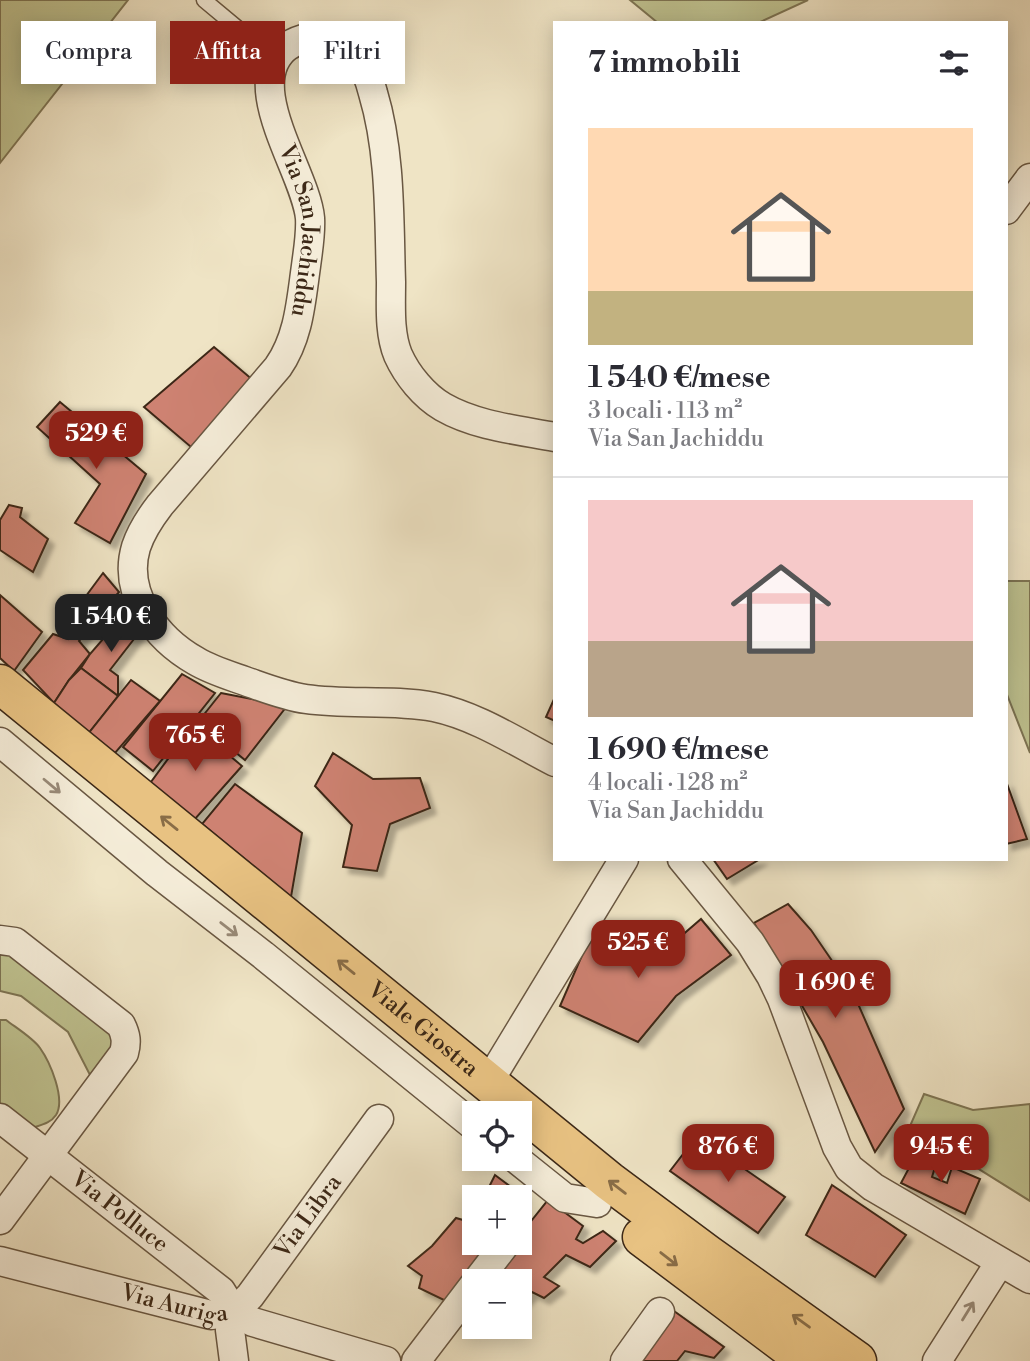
<!DOCTYPE html>
<html lang="it">
<head>
<meta charset="utf-8">
<style>
	:root { --surface:#fff; --page:#f2f2f3; --text:#2b2b33; --muted:#7c7c81; --line:#e1e1e2; --accent:#8f2418 }
	body { margin:0; font-family:"Libre Bodoni",serif; background:var(--page); color:var(--text); height:100vh; display:flex; flex-direction:column; font-size:26px; white-space:nowrap }
	* { box-sizing:border-box; margin:0 }
	p { font-size:23px; color:var(--muted) }
	.icon { flex:none; width:38px; height:38px; fill:none; stroke:currentColor; stroke-width:2; stroke-linecap:round; stroke-linejoin:round }
	.map { position:relative; flex:1; overflow:hidden }
	.panel { position:absolute; left:553px; top:21px; width:455px; height:840px; display:flex; flex-direction:column; background:var(--surface); border-radius:0px; box-shadow:0 4px 18px #0003 }
	.panel>* { flex:none }
	.hud { position:absolute; left:21px; top:21px; width:427px; height:63px; display:flex; gap:14px }
	.controls { position:absolute; left:462px; top:1101px; display:grid; gap:14px }
	.controls a { display:grid; place-items:center; width:70px; height:70px; border-radius:0px; background:var(--surface); box-shadow:0 4px 18px #0003; font-size:35px }
	.price { position:absolute; translate:-50% -60px; padding:0 16px; border-radius:14px; background:var(--accent); color:#fff; font-size:23px; line-height:46px; filter:drop-shadow(0 2px 4px #0008) }
	.price::after { content:''; position:absolute; left:50%; top:42px; width:21px; height:16px; margin-left:-10px; background:inherit; clip-path:polygon(0 0,100% 0,50% 100%) }
	.price.selected { background:#222; color:#fff }
	ul { padding:0; list-style:none }
	li { display:grid; align-content:center; gap:14px; height:371px; padding:0 35px }
	li+li { border-top:2px solid var(--line) }
	li span { display:grid; place-items:center; height:217px; border-radius:0px; color:#555 }
	li>.icon { margin-inline-start:auto }
	span .icon { width:126px; height:126px; fill:#fffc; stroke-width:1 }
	li b { font-size:30px }
	h2 { display:flex; justify-content:space-between; align-items:center; height:84px; padding:0 35px; font-size:30px }
	.pill { padding:0 24px; border-radius:0px; background:var(--surface); box-shadow:0 4px 18px #0003; font-size:24px; line-height:63px }
	.pill.selected { background:var(--accent); color:#fff }
	.map>svg:first-child { display:block }
	.green { fill:#bfc290; stroke:#7e7554; stroke-width:2 }
	.building { fill:#ce8272; stroke:#3c2817; stroke-width:2; filter:url(#shadow) }
	.lines { fill:none; stroke-linecap:round; stroke-linejoin:round }
	.lane-casing { stroke:#695742; stroke-width:17 }
	.street-casing { stroke:#695742; stroke-width:31 }
	.primary-casing { stroke:#3c2817; stroke-width:41 }
	.lane { stroke:#f5edd9; stroke-width:14 }
	.street { stroke:#f5edd9; stroke-width:28 }
	.primary { stroke:#e8c282; stroke-width:38 }
	.oneway { stroke:#988a78 }
	.oneway2 { stroke:#896d47 }
	.labels { text-anchor:middle; dominant-baseline:central; stroke-width:5; stroke-linejoin:round; paint-order:stroke }
	.street-label { font-size:23px; fill:#3c2817; stroke:#f5edd9 }
</style>
</head>
<body>
<div class="map">
<svg width="1030" height="1361" viewBox="0 0 1030 1361">
	<defs>
		<filter id="shadow"><feDropShadow dx="6" dy="6" stdDeviation="2" flood-color="#0004"/></filter>
	</defs>
	<rect width="100%" height="100%" fill="#efe4c5"/>
	<filter id="stains"><feTurbulence type="fractalNoise" baseFrequency=".00286" numOctaves="4"/><feColorMatrix values="0 0 0 0 .2 0 0 0 0 .09 0 0 0 0 .02 0 0 0 .5 -.17"/></filter>
	<radialGradient id="worn" r=".72"><stop offset=".6" stop-color="#630" stop-opacity="0"/><stop offset="1" stop-color="#630" stop-opacity=".3"/></radialGradient>
	<!-- green -->
	<g class="green">
		<polygon points="0,0 128,0 0,163"/>
		<polygon points="630,0 808,0 758,23 658,23"/>
		<polygon points="1006,581 1030,581 1030,753 1006,692"/>
		<path d="M9,948l107,86c0,21 -7,32 -26,41l-22,-43 -47,-36 -21,-5v-41z"/>
		<path d="M0,1020h6c9,7 27,18 34,28 10,14 26,51 16,67 -6,9 -16,10 -24,13l-32,-24z"/>
		<polygon points="924,1094 973,1110 1030,1104 1030,1201 910,1126"/>
	</g>
	<!-- building -->
	<g class="building">
		<polygon points="214,347 254,381 191,447 144,407"/>
		<polygon points="60,402 146,474 110,543 75,523 100,484 37,427"/>
		<polygon points="9,505 22,508 20,517 48,539 33,572 0,550 0,520"/>
		<polygon points="103,573 119,592 79,641 90,654 69,680 54,703 23,670 53,634 68,639 79,619 73,607 83,600"/>
		<polygon points="0,595 42,632 14,671 0,658"/>
		<polygon points="122,617 141,630 110,670 118,676 118,696 81,668 90,654"/>
		<polygon points="81,668 118,696 88,734 54,703 69,680"/>
		<polygon points="182,674 215,693 153,771 123,747"/>
		<polygon points="131,680 160,701 115,753 88,734"/>
		<polygon points="221,693 287,706 245,760 198,722"/>
		<polygon points="555,697 555,721 546,717"/>
		<polygon points="193,725 242,766 195,819 148,786"/>
		<polygon points="333,753 373,779 420,778 430,808 390,824 377,871 343,867 352,825 315,786"/>
		<polygon points="1006,781 1027,839 1006,844"/>
		<polygon points="235,784 302,833 291,897 202,824"/>
		<polygon points="713,859 760,859 727,879"/>
		<polygon points="788,904 811,930 852,990 904,1109 875,1152 823,1042 754,923"/>
		<polygon points="701,919 731,955 676,996 638,1042 560,1006 593,930 651,962"/>
		<polygon points="697,1136 785,1197 758,1233 670,1171"/>
		<polygon points="918,1151 937,1161 932,1177 947,1183 952,1167 980,1179 965,1214 901,1183"/>
		<polygon points="495,1175 523,1196 520,1200 520,1197 484,1197"/>
		<polygon points="832,1185 906,1235 875,1277 806,1235"/>
		<polygon points="548,1200 583,1226 576,1239 583,1243 603,1231 616,1241 590,1267 566,1255 544,1277 559,1286 544,1298 532,1292 520,1304 520,1281 483,1281 520,1242 520,1235"/>
		<polygon points="474,1215 474,1242 490,1242 448,1302 419,1288 422,1276 408,1266 432,1246 456,1218 470,1222"/>
		<polygon points="674,1311 724,1347 714,1358 685,1351 677,1361 631,1361"/>
	</g>
	<g class="lines">
		<!-- lane casing -->
		<g class="lane-casing">
			<polyline id="lane" points="204,0 276,60"/>
		</g>
		<!-- street casing -->
		<g class="street-casing">
			<g id="street">
				<polyline points="1006,210 1030,178"/>
				<path id="s1" d="M555,437c-37,-7 -79,-11 -112,-30 -19,-11 -36,-32 -45,-52 -9,-22 -7,-49 -7,-73 -2,-63 0,-129 -18,-189 -3,-12 -7,-24 -14,-34 -8,-11 -18,-17 -30,-20 -13,-4 -29,-1 -41,7 -50,36 18,126 22,172 1,16 -2,32 -4,48 -5,35 -7,71 -28,101l-118,138c-10,13 -19,27 -24,42 -14,47 21,92 60,114 15,9 32,14 49,20 20,7 40,15 61,18 42,6 86,0 128,8 43,9 82,35 121,55"/>
				<polyline points="0,742 157,873 263,955 474,1126"/>
				<polyline points="682,859 750,942 771,976 782,999 837,1147 849,1168 873,1187 1030,1279"/>
				<path d="M0,940l15,2 106,83c5,10 6,17 3,28l-124,167"/>
				<polyline points="488,1083 624,859"/>
				<path id="s2" d="M0,1118l221,173 13,21"/>
				<polyline points="515,1158 565,1198 597,1203"/>
				<path id="s3" d="M0,1261l211,54 23,-3 19,10 133,39"/>
				<polyline points="477,1281 507,1242"/>
				<path id="s4" d="M234,1312l16,-16 129,-177"/>
				<polyline points="234,1312 230,1330 234,1361"/>
				<polyline points="416,1361 474,1285"/>
				<polyline points="625,1361 660,1312"/>
				<polyline points="937,1361 1000,1262"/>
			</g>
		</g>
		<!-- primary casing -->
		<g class="primary-casing">
			<g id="primary">
				<path id="s5" d="M0,684l609,497 98,73 150,107"/>
				<polyline points="642,1237 807,1361"/>
			</g>
		</g>
		<!-- lane -->
		<use href="#lane" class="lane"/>
		<!-- street -->
		<use href="#street" class="street"/>
		<!-- primary -->
		<use href="#primary" class="primary"/>
	</g>
	<!-- one-way arrows -->
	<defs><path id="oneway-shaft" d="M-6 0H5M1.5-3L5.5 0L1.5 3" fill="none" stroke-width="1.6" stroke-linecap="round" stroke-linejoin="round" transform="scale(1.75)"/></defs>
	<g class="oneway">
		<use href="#oneway-shaft" transform="translate(52 786) rotate(40)"/>
		<use href="#oneway-shaft" transform="translate(229 929) rotate(38)"/>
		<use href="#oneway-shaft" transform="translate(968 1311) rotate(-58)"/>
	</g>
	<g class="oneway2">
		<use href="#oneway-shaft" transform="translate(169 823) rotate(-141)"/>
		<use href="#oneway-shaft" transform="translate(346 967) rotate(-141)"/>
		<use href="#oneway-shaft" transform="translate(617 1187) rotate(-143)"/>
		<use href="#oneway-shaft" transform="translate(669 1259) rotate(38)"/>
		<use href="#oneway-shaft" transform="translate(801 1321) rotate(-144)"/>
	</g>
	<g class="labels">
		<!-- street labels -->
		<g class="street-label">
			<text stroke="none"><textPath href="#s1" startOffset="763">Via San Jachiddu</textPath></text>
			<text stroke="none"><textPath href="#s5" startOffset="546">Viale Giostra</textPath></text>
			<text stroke="none"><textPath href="#s2" startOffset="152">Via Polluce</textPath></text>
			<text stroke="none"><textPath href="#s4" startOffset="121">Via Libra</textPath></text>
			<text stroke="none"><textPath href="#s3" startOffset="180">Via Auriga</textPath></text>
		</g>
	</g>
	<rect width="100%" height="100%" filter="url(#stains)"/>
	<rect width="100%" height="100%" fill="url(#worn)"/>
</svg>
<div class="controls">
<a><svg class="icon" aria-label="locate" viewBox="0 0 24 24"><circle cx="12" cy="12" r="6"/><path d="M12 2v4M12 18v4M2 12h4M18 12h4"/></svg></a>
<a>+</a>
<a>−</a>
</div>
<b class="price" style="left:96px;top:471px">529 €</b>
<b class="price selected" style="left:111px;top:654px">1 540 €</b>
<b class="price" style="left:195px;top:773px">765 €</b>
<b class="price" style="left:638px;top:980px">525 €</b>
<b class="price" style="left:835px;top:1020px">1 690 €</b>
<b class="price" style="left:728px;top:1184px">876 €</b>
<b class="price" style="left:941px;top:1184px">945 €</b>
<div class="hud">
<a class="pill">Compra</a>
<a class="pill selected">Affitta</a>
<a class="pill">Filtri</a>
</div>
<section class="panel">
<h2>7 immobili<svg class="icon" aria-label="filters" viewBox="0 0 24 24"><path d="M4 7h16M4 17h16"/><circle cx="9" cy="7" r="2"/><circle cx="15" cy="17" r="2"/></svg></h2>
<ul>
<li><span style="background:linear-gradient(#ffd9b3 75%,#c2b280 0)"><svg class="icon" aria-label="home" viewBox="0 0 24 24"><path d="M3 11l9-7 9 7M6 9v11h12V9"/></svg></span><div><b>1 540 €/mese</b><p>3 locali · 113 m²</p><p>Via San Jachiddu</p></div></li>
<li><span style="background:linear-gradient(#f6c9c9 65%,#b9a48a 0)"><svg class="icon" aria-label="home" viewBox="0 0 24 24"><path d="M3 11l9-7 9 7M6 9v11h12V9"/></svg></span><div><b>1 690 €/mese</b><p>4 locali · 128 m²</p><p>Via San Jachiddu</p></div></li>
</ul>
</section>
</div>
</body>
</html>
